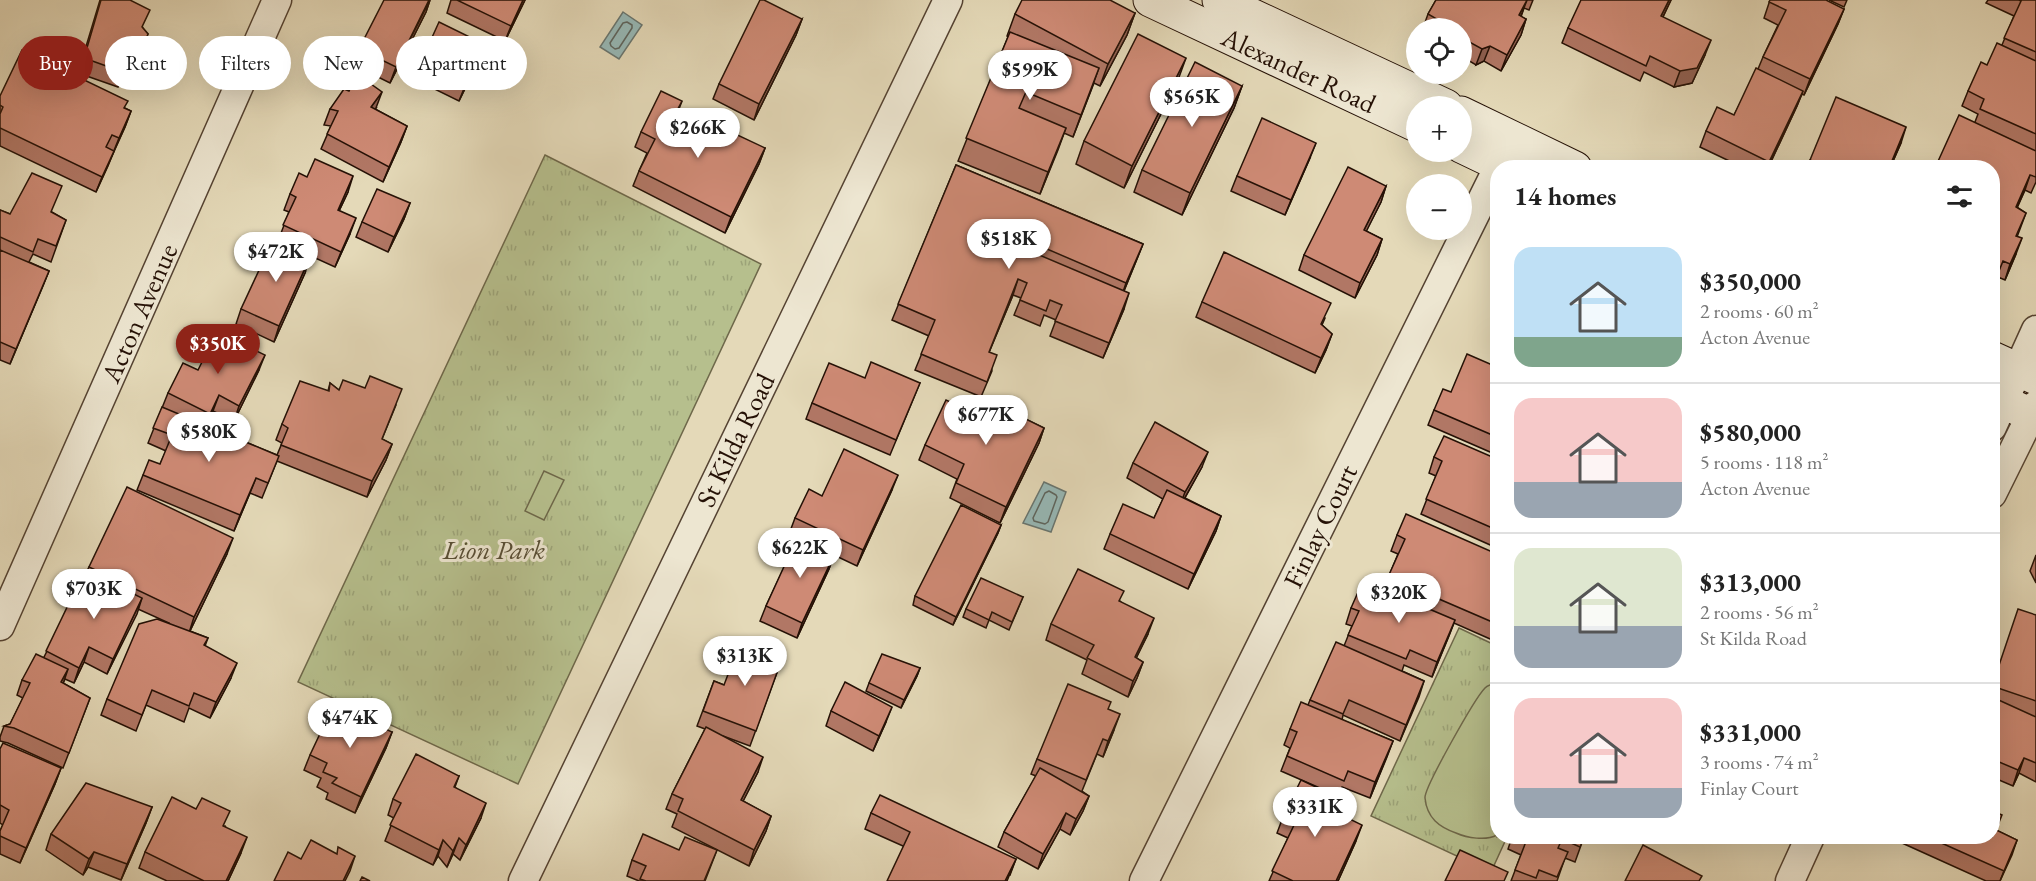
<!DOCTYPE html>
<html lang="en">
<head>
<meta charset="utf-8">
<style>
	:root { --surface:#fff; --page:#f2f2f2; --text:#222; --muted:#767676; --line:#e0e0e0; --accent:#8f2418 }
	body { margin:0; font-family:"EB Garamond",serif; background:var(--page); color:var(--text); height:100vh; display:flex; flex-direction:column; font-size:22px; white-space:nowrap }
	* { box-sizing:border-box; margin:0 }
	p { font-size:20px; color:var(--muted) }
	.icon { flex:none; width:33px; height:33px; fill:none; stroke:currentColor; stroke-width:2; stroke-linecap:round; stroke-linejoin:round }
	.map { position:relative; flex:1; overflow:hidden }
	.details { position:absolute; left:1490px; top:160px; width:510px; height:684px; display:flex; flex-direction:column; background:var(--surface); border-radius:24px; box-shadow:0 6px 24px #0002 }
	.details>* { flex:none }
	.guide { position:absolute; left:18px; top:36px; width:570px; height:54px; display:flex; gap:12px }
	.controls { position:absolute; left:1406px; top:18px; display:grid; gap:12px }
	.controls a { display:grid; place-items:center; width:66px; height:66px; border-radius:50%; background:var(--surface); box-shadow:0 6px 24px #0002; font-size:30px }
	.price { position:absolute; translate:-50% -51px; padding:0 14px; border-radius:21px; background:#fff; color:#222; font-size:20px; line-height:39px; filter:drop-shadow(0 2px 3px #0008) }
	.price::after { content:''; position:absolute; left:50%; top:36px; width:18px; height:14px; margin-left:-9px; background:inherit; clip-path:polygon(0 0,100% 0,50% 100%) }
	.price.selected { background:var(--accent); color:#fff }
	ul { padding:0; list-style:none }
	li { display:flex; align-items:center; gap:18px; height:150px; padding:0 24px }
	li+li { border-top:2px solid var(--line) }
	li span { display:grid; place-items:center; flex:none; width:168px; height:120px; border-radius:18px; color:#555 }
	li>.icon { margin-inline-start:auto }
	span .icon { width:72px; height:72px; fill:#fffc; stroke-width:1 }
	li b { font-size:26px }
	h2 { display:flex; justify-content:space-between; align-items:center; height:72px; padding:0 24px; font-size:26px }
	.pill { padding:0 21px; border-radius:27px; background:var(--surface); box-shadow:0 6px 24px #0002; font-size:21px; line-height:54px }
	.pill.selected { background:var(--accent); color:#fff }
	.map>svg:first-child { display:block }
	.grass { fill:url(#grass-tufts); stroke:#6e684a; stroke-width:1.5 }
	.pitch { fill:#b6bf8d; stroke:#6e684a; stroke-width:1.5 }
	.water { fill:#97b9b7; stroke:#697670; stroke-width:1.5 }
	.lines { fill:none; stroke-linecap:round; stroke-linejoin:round }
	.shore { stroke:#5e655e; stroke-width:1.5 }
	.minor-casing { stroke:#554332; stroke-width:31 }
	.secondary-casing { stroke:#251106; stroke-width:35 }
	.minor { stroke:#ede6d1; stroke-width:28 }
	.secondary { stroke:#ede6d1; stroke-width:33 }
	.wall { fill:#b17765; stroke:#251106; stroke-width:1.5 }
	.shaded-wall { fill:#906152; stroke:#251106; stroke-width:1.5 }
	.building { fill:#ce8a75; stroke:#251106; stroke-width:1.5 }
	.labels { text-anchor:middle; dominant-baseline:central; stroke-width:6; stroke-linejoin:round; paint-order:stroke }
	.street-label { font-size:27px; fill:#251106; stroke:#ede6d1 }
	.park-label { font-size:27px; font-style:italic; fill:#584e35; stroke:#ede6d1 }
</style>
</head>
<body>
<div class="map">
<svg width="2036" height="881" viewBox="0 0 2036 881">
	<defs>
		<pattern id="grass-tufts" width="24" height="20" patternUnits="userSpaceOnUse" patternTransform="scale(1.5)"><rect width="24" height="20" fill="#b6bf8d"/><path d="M3 7l-1-3M5 7V3M7 7l1-3M15 17l-1-3M17 17v-4M19 17l1-3" fill="none" stroke="#9ca378"/></pattern>
	</defs>
	<rect width="100%" height="100%" fill="#e4d9b8"/>
	<filter id="stains"><feTurbulence type="fractalNoise" baseFrequency=".00333" numOctaves="4"/><feColorMatrix values="0 0 0 0 .2 0 0 0 0 .09 0 0 0 0 .02 0 0 0 .5 -.17"/></filter>
	<radialGradient id="worn" r=".72"><stop offset=".6" stop-color="#630" stop-opacity="0"/><stop offset="1" stop-color="#630" stop-opacity=".3"/></radialGradient>
	<!-- grass -->
	<g class="grass">
		<polygon points="545,155 761,264 518,784 298,682"/>
		<polygon points="1459,628 1497,646 1497,837 1507,837 1491,872 1371,816"/>
	</g>
	<!-- pitch -->
	<g class="pitch">
		<polygon points="544,471 564,480 544,520 525,511"/>
		<path d="M1497,683v152c-11,6 -30,3 -41,-2 -17,-6 -29,-15 -31,-35 -1,-10 50,-100 60,-110 3,-3 7,-4 12,-5z"/>
	</g>
	<!-- water -->
	<g class="water">
		<polygon points="623,12 642,25 619,59 600,47"/>
		<polygon points="1044,482 1066,492 1051,532 1023,523"/>
	</g>
	<g class="lines">
		<!-- shore -->
		<g class="shore">
			<polygon points="627,22 632,25 632,28 619,48 615,49 611,46 610,43 623,23"/>
			<polygon points="1049,491 1056,495 1057,497 1048,522 1045,524 1034,521 1033,518 1045,493"/>
		</g>
		<!-- minor casing -->
		<g class="minor-casing">
			<g id="minor">
				<polyline points="1992,427 2036,330"/>
				<polyline points="1992,494 2036,405"/>
				<polyline points="0,626 277,0"/>
				<polyline points="523,881 948,0"/>
				<polyline points="1144,881 1497,170"/>
				<polyline points="1790,881 1810,837"/>
			</g>
		</g>
		<!-- secondary casing -->
		<g class="secondary-casing">
			<g id="secondary">
				<polyline points="1150,0 1416,125"/>
				<polyline points="1219,0 1446,106"/>
				<polyline points="1461,113 1575,168"/>
				<polyline points="1461,146 1507,168"/>
				<polyline points="1992,358 2036,378"/>
				<polyline points="1992,397 2036,417"/>
			</g>
		</g>
		<!-- minor -->
		<use href="#minor" class="minor"/>
		<!-- secondary -->
		<use href="#secondary" class="secondary"/>
	</g>
	<!-- wall -->
	<g class="wall">
		<polygon points="100,0 130,0 143,28 148,34 135,68 127,66 118,87 78,73"/>
		<polygon points="430,0 426,12 390,83 354,65 359,49"/>
		<polygon points="451,0 525,0 505,41 447,13"/>
		<polygon points="1436,0 1533,0 1529,10 1524,8 1521,17 1526,19 1521,35 1501,71 1484,61 1476,65 1461,56 1461,28 1423,28 1428,14"/>
		<polygon points="1671,0 1663,17 1705,55 1692,83 1674,87 1644,72 1640,81 1562,43 1568,28"/>
		<polygon points="1770,0 1844,9 1838,24 1804,95 1802,94 1797,106 1768,168 1744,168 1700,147 1706,131 1734,115 1758,69 1763,57 1778,25 1764,18"/>
		<polygon points="1829,0 1847,0 1844,7"/>
		<polygon points="1988,0 2036,0 2036,182 2031,193 2025,190 2017,207 2026,213 2017,237 2016,254 2005,280 1998,277 1992,290 1992,168 1975,122 1978,114 1962,106 1968,91 2002,45 2014,16 1986,3"/>
		<polygon points="1135,13 1127,35 1100,86 1094,83 1073,137 1064,133 1040,194 958,161 1008,37 1007,36 1015,14"/>
		<polygon points="802,19 796,35 754,120 713,99 719,84"/>
		<polygon points="484,44 479,60 459,101 414,79 420,64"/>
		<polygon points="1178,80 1124,188 1076,164 1084,141"/>
		<polygon points="1242,86 1234,108 1182,215 1134,192 1142,170"/>
		<polygon points="0,96 125,108 131,111 125,127 96,192 0,146"/>
		<polygon points="376,108 375,109 407,126 401,142 383,182 321,149 331,126 324,125 330,109"/>
		<polygon points="676,117 674,121 722,145 765,148 759,164 725,233 633,186 639,171 647,153 635,147 641,132"/>
		<polygon points="1901,143 1890,168 1806,168 1810,160"/>
		<polygon points="1310,158 1285,215 1231,191 1237,176"/>
		<polygon points="956,165 1143,244 1124,291 1124,309 1103,358 1050,336 1056,320 1044,315 1040,326 1014,315 1021,298 1013,295 989,352 992,371 981,397 1044,428 1039,443 1000,523 950,498 957,479 919,460 925,445 972,412 979,396 915,370 929,336 892,320"/>
		<polygon points="307,177 348,192 339,211 350,234 335,267 278,241 289,212 284,210 290,194"/>
		<polygon points="1386,186 1381,202 1366,231 1382,239 1377,255 1355,298 1299,270 1304,255"/>
		<polygon points="410,203 404,219 388,252 356,237 362,222"/>
		<polygon points="0,210 10,214 52,212 66,220 51,262 33,254 29,262 49,271 10,364 0,360"/>
		<polygon points="305,273 274,342 236,324 241,309"/>
		<polygon points="1202,302 1325,318 1322,325 1332,334 1326,350 1315,373 1196,317"/>
		<polygon points="1497,367 1497,455 1428,425 1434,410 1451,392"/>
		<polygon points="198,370 259,370 234,421 213,411 206,426 277,455 282,443 276,440 282,424 328,391 330,383 339,390 396,405 382,439 392,444 386,460 367,497 277,461 262,498 250,493 234,531 137,490 143,475 160,464 166,451 148,443 168,393"/>
		<polygon points="865,378 920,383 890,455 806,419 812,403"/>
		<polygon points="1434,457 1497,459 1497,548 1421,514 1436,476 1429,473"/>
		<polygon points="1133,463 1202,467 1185,498 1221,516 1216,531 1188,589 1104,549 1110,534 1154,518 1163,499 1127,478"/>
		<polygon points="892,490 857,566 834,555 829,569 797,638 760,621 766,606 798,538 789,534 795,518 822,496"/>
		<polygon points="1001,525 998,533 953,625 913,605 915,596"/>
		<polygon points="1397,535 1497,554 1497,642 1454,623 1432,677 1404,665 1402,671 1424,681 1400,741 1343,715 1342,720 1393,741 1370,798 1342,787 1338,796 1281,771 1290,748 1284,745 1290,729 1308,705 1310,700 1344,646 1352,626 1346,624 1351,608 1383,590 1398,554 1391,551"/>
		<polygon points="227,554 190,631 208,638 205,646 231,678 210,718 189,708 184,722 146,705 136,731 101,715 107,699 169,623 138,609 107,674 84,662 74,683 65,679 63,683 90,698 63,768 8,743 0,741 0,737 4,726 10,724 23,698 17,695 22,680 44,657 89,567"/>
		<polygon points="2036,555 2036,583 2030,571"/>
		<polygon points="1023,597 1009,630 989,620 986,628 963,617 966,609"/>
		<polygon points="1120,601 1148,634 1136,658 1143,662 1137,678 1128,697 1082,674 1087,660 1046,640 1051,624"/>
		<polygon points="2036,615 2036,782 2019,773 2013,786 1992,777 1992,686"/>
		<polygon points="783,656 750,746 723,736 758,772 743,801 771,816 766,831 749,866 672,827 677,814 666,809 672,794 705,729 697,726 714,681 724,685"/>
		<polygon points="920,668 917,676 901,708 866,691 869,683"/>
		<polygon points="1108,709 1114,730 1103,757 1097,754 1082,791 1089,796 1083,811 1070,835 1060,829 1038,869 998,847 1004,832 1036,776 1031,774 1037,759"/>
		<polygon points="831,711 886,722 873,751 826,726"/>
		<polygon points="392,732 386,748 355,813 326,799 328,793 317,787 321,778 304,770 310,755"/>
		<polygon points="0,749 61,768 55,784 20,863 0,854 0,831 3,825 0,823"/>
		<polygon points="459,776 455,787 481,818 460,860 453,854 447,867 438,856 433,865 385,841 394,818 388,815 393,799"/>
		<polygon points="1331,794 1326,808 1356,841 1338,881 1269,881 1288,838 1277,833 1283,817"/>
		<polygon points="152,807 146,823 121,880 88,867 83,875 46,850 51,834"/>
		<polygon points="871,813 1016,859 1010,875 903,846 865,829"/>
		<polygon points="225,826 241,853 228,881 167,881 139,868 145,852"/>
		<polygon points="1996,830 2017,840 2000,881 1986,881 1902,843 1904,837 1992,837"/>
		<polygon points="1512,837 1584,837 1575,862 1565,858 1557,881 1511,881 1521,855 1508,849"/>
		<polygon points="679,850 717,850 705,881 639,881 627,876 632,860"/>
	</g>
	<!-- shaded-wall -->
	<g class="shaded-wall">
		<polygon points="430,0 426,12 390,83 396,67"/>
		<polygon points="523,0 525,0 505,41 511,26"/>
		<polygon points="1527,0 1522,13 1513,31 1519,15"/>
		<polygon points="1669,0 1671,0 1656,31 1661,16"/>
		<polygon points="1844,9 1838,24 1804,95 1810,79"/>
		<polygon points="1135,13 1127,35 1100,86 1108,64"/>
		<polygon points="802,19 796,35 754,120 759,104"/>
		<polygon points="1526,19 1521,35 1501,71 1507,55"/>
		<polygon points="1711,40 1705,55 1692,83 1674,87 1680,71"/>
		<polygon points="484,44 479,60 459,101 465,86"/>
		<polygon points="1490,46 1484,61 1476,65 1482,49"/>
		<polygon points="132,50 127,66 118,87 123,72"/>
		<polygon points="1186,58 1178,80 1124,188 1132,166"/>
		<polygon points="1099,68 1091,90 1073,137 1081,115"/>
		<polygon points="1242,86 1234,108 1182,215 1190,193"/>
		<polygon points="1803,91 1797,106 1768,168 1767,168"/>
		<polygon points="382,92 376,108 365,123 371,107"/>
		<polygon points="682,101 676,117 666,136 672,120"/>
		<polygon points="131,111 125,127 113,153 119,138"/>
		<polygon points="407,126 401,142 383,182 389,167"/>
		<polygon points="1906,127 1901,143 1890,168 1889,168"/>
		<polygon points="1066,128 1058,150 1040,194 1048,172"/>
		<polygon points="1316,143 1310,158 1285,215 1291,200"/>
		<polygon points="765,148 759,164 725,233 731,217"/>
		<polygon points="114,151 108,166 96,192 102,177"/>
		<polygon points="2030,175 2025,190 2011,222 2016,207"/>
		<polygon points="353,176 348,192 332,226 338,210"/>
		<polygon points="1386,186 1381,202 1359,246 1364,230"/>
		<polygon points="410,203 404,219 388,252 394,237"/>
		<polygon points="356,218 350,234 335,267 341,252"/>
		<polygon points="2022,238 2016,254 2005,280 2010,264"/>
		<polygon points="1382,239 1377,255 1355,298 1360,283"/>
		<polygon points="1143,244 1137,259 1121,298 1126,283"/>
		<polygon points="310,257 305,273 274,342 279,326"/>
		<polygon points="49,271 43,286 10,364 16,349"/>
		<polygon points="1018,279 1013,295 983,367 989,352"/>
		<polygon points="1129,293 1124,309 1103,358"/>
		<polygon points="1332,334 1326,350 1315,373 1321,358"/>
		<polygon points="265,355 259,370 234,421 239,406"/>
		<polygon points="219,395 213,411 205,429 210,414"/>
		<polygon points="1044,428 1039,443 1000,523 1006,507"/>
		<polygon points="392,444 386,460 367,497 372,481"/>
		<polygon points="1208,452 1202,467 1179,508 1185,492"/>
		<polygon points="898,475 892,490 857,566 863,550"/>
		<polygon points="256,478 250,493 234,531 240,515"/>
		<polygon points="1221,516 1216,531 1188,589 1194,574"/>
		<polygon points="1001,525 998,533 953,625 956,617"/>
		<polygon points="233,538 227,554 189,633 194,617"/>
		<polygon points="835,553 829,569 797,638 802,623"/>
		<polygon points="142,598 137,614 107,674 113,659"/>
		<polygon points="1154,618 1148,634 1129,673 1135,657"/>
		<polygon points="1455,620 1449,636 1432,677 1437,662"/>
		<polygon points="89,647 84,662 74,683 79,668"/>
		<polygon points="1143,662 1137,678 1128,697 1133,681"/>
		<polygon points="237,663 231,678 210,718 216,702"/>
		<polygon points="920,668 917,676 901,708 904,700"/>
		<polygon points="68,669 63,684 61,682"/>
		<polygon points="1424,681 1419,697 1400,741 1406,725"/>
		<polygon points="892,707 886,722 873,751 879,736"/>
		<polygon points="1120,714 1114,730 1103,757 1108,741"/>
		<polygon points="392,732 386,748 355,813 361,797"/>
		<polygon points="1393,741 1387,757 1370,798 1375,782"/>
		<polygon points="763,757 758,772 736,815 741,800"/>
		<polygon points="2024,758 2019,773 2013,786 2018,770"/>
		<polygon points="61,768 55,784 20,863 26,848"/>
		<polygon points="1089,796 1083,811 1070,835 1076,819"/>
		<polygon points="486,803 481,818 460,860 466,845"/>
		<polygon points="152,807 146,823 121,880 127,864"/>
		<polygon points="1066,813 1060,829 1038,869 1043,854"/>
		<polygon points="771,816 766,831 749,866 754,850"/>
		<polygon points="1362,825 1356,841 1338,881 1336,881"/>
		<polygon points="247,837 241,853 228,881 226,881"/>
		<polygon points="459,838 453,854 447,867 453,851"/>
		<polygon points="443,840 438,856 433,865"/>
		<polygon points="2017,840 2012,855 2000,881 2004,871"/>
		<polygon points="94,852 88,867 83,875 89,859"/>
		<polygon points="355,856 350,871 345,881 343,881"/>
		<polygon points="1016,859 1007,881 1005,881"/>
	</g>
	<!-- building -->
	<g class="building">
		<polygon points="101,0 130,0 150,10 142,27 148,34 140,53 132,50 123,72 84,58"/>
		<polygon points="384,0 429,0 396,67 359,49"/>
		<polygon points="457,0 523,0 511,26"/>
		<polygon points="760,0 764,0 802,19 759,104 719,84"/>
		<polygon points="1022,0 1110,0 1135,13 1108,64 1015,14"/>
		<polygon points="1436,0 1527,0 1519,15 1526,19 1507,55 1490,46 1482,49 1464,39 1461,43 1461,28 1436,28 1440,21 1428,14"/>
		<polygon points="1581,0 1669,0 1661,16 1711,40 1697,68 1680,71 1650,56 1646,66 1568,28"/>
		<polygon points="1770,0 1826,0 1844,9 1810,79 1763,57 1786,10 1769,2"/>
		<polygon points="2019,0 2036,0 2036,52 2004,38 2021,1"/>
		<polygon points="439,22 484,44 465,86 420,64"/>
		<polygon points="1010,32 1099,68 1081,115 1026,92 1019,108 1066,128 1048,172 966,138"/>
		<polygon points="1138,34 1186,58 1132,166 1084,141"/>
		<polygon points="1997,43 2036,61 2036,134 1980,109 1984,99 1968,91 1981,62 1987,65"/>
		<polygon points="22,50 128,101 124,108 131,111 119,138 112,135 106,147 114,151 102,177 0,128 0,114 3,107 0,105 0,96"/>
		<polygon points="1195,62 1242,86 1190,193 1142,170"/>
		<polygon points="1756,68 1803,91 1769,162 1706,131 1717,107 1734,115"/>
		<polygon points="357,74 382,92 371,107 407,126 389,167 327,134 338,111 330,109 344,89 349,91"/>
		<polygon points="661,91 682,101 672,120 722,145 729,131 765,148 731,217 639,171 655,139 641,132"/>
		<polygon points="1836,97 1906,127 1889,168 1829,168 1810,160"/>
		<polygon points="1959,115 2036,151 2036,177 2030,175 2016,207 2026,213 2016,236 2022,238 2010,264 2003,261 1997,276 1992,274 1992,196 1996,197 1992,195 1992,168 1935,168"/>
		<polygon points="1262,118 1316,143 1291,200 1237,176"/>
		<polygon points="315,159 353,176 338,210 356,218 341,252 283,225 296,197 290,194 299,173 307,177"/>
		<polygon points="956,165 1143,244 1126,283 989,224 985,232 1129,293 1109,343 1055,321 1062,305 1050,300 1046,311 1020,300 1027,283 1018,279 989,352 997,355 987,382 921,354 935,320 898,304"/>
		<polygon points="1348,167 1386,186 1364,230 1382,239 1360,283 1304,255"/>
		<polygon points="32,173 62,186 51,212 66,220 56,246 38,239 33,252 0,237 0,210 10,214"/>
		<polygon points="377,189 410,203 394,237 362,222"/>
		<polygon points="273,240 310,257 279,326 241,309"/>
		<polygon points="0,250 49,271 16,349 0,342"/>
		<polygon points="1224,252 1331,303 1321,324 1332,334 1321,358 1202,302"/>
		<polygon points="217,332 265,355 239,406 219,395 210,414 168,393 183,363 198,370"/>
		<polygon points="1467,354 1497,367 1497,437 1434,410 1443,389 1451,392"/>
		<polygon points="871,362 920,383 896,440 812,403 829,363 865,378"/>
		<polygon points="370,376 402,389 382,439 392,444 372,481 281,445 288,428 282,424 300,381 329,391 330,383 339,390 343,380 365,388"/>
		<polygon points="979,396 1044,428 1006,507 956,483 964,464 925,445 946,400 972,412"/>
		<polygon points="162,407 279,456 268,483 256,478 240,515 143,475 149,460 160,464 172,435 153,428"/>
		<polygon points="1155,422 1208,452 1185,492 1133,463"/>
		<polygon points="1444,436 1497,459 1497,530 1426,499 1442,461 1434,457"/>
		<polygon points="844,449 898,475 863,550 795,518 809,489 822,496"/>
		<polygon points="127,487 233,538 194,617 89,567"/>
		<polygon points="1167,490 1221,516 1194,574 1110,534 1123,504 1154,518"/>
		<polygon points="961,505 1001,525 956,617 915,596"/>
		<polygon points="1406,514 1497,554 1497,624 1388,577 1405,539 1397,535"/>
		<polygon points="798,536 835,553 802,623 766,606"/>
		<polygon points="1078,569 1124,591 1119,601 1154,618 1135,657 1143,662 1133,681 1087,658 1094,645 1051,624"/>
		<polygon points="85,570 142,598 113,659 89,647 79,668 46,651"/>
		<polygon points="981,578 1023,597 1012,622 992,612 989,620 966,609"/>
		<polygon points="1363,581 1455,620 1437,662 1410,650 1406,659 1348,635 1359,611 1351,608"/>
		<polygon points="2018,609 2036,615 2036,701 1992,686"/>
		<polygon points="157,619 208,638 204,645 237,663 216,702 194,693 189,706 152,690 142,715 107,699 139,624"/>
		<polygon points="741,640 783,656 756,731 703,711 714,681 724,685"/>
		<polygon points="1336,642 1424,681 1406,725 1349,700 1343,714 1310,700"/>
		<polygon points="36,654 68,669 61,682 90,698 69,753 14,728 4,726 10,724 30,683 22,680"/>
		<polygon points="882,654 920,668 904,700 869,683"/>
		<polygon points="845,682 892,707 879,736 831,711"/>
		<polygon points="1068,684 1111,702 1108,709 1120,714 1108,741 1103,739 1086,780 1037,759"/>
		<polygon points="1992,697 2036,717 2036,763 2024,758 2018,770 1992,759"/>
		<polygon points="1301,702 1393,741 1375,782 1348,771 1344,781 1287,756 1297,732 1290,729"/>
		<polygon points="334,704 392,732 361,797 332,783 337,778 323,772 327,763 310,755"/>
		<polygon points="706,727 763,757 741,800 771,816 754,850 678,811 683,799 672,794"/>
		<polygon points="3,743 61,768 26,848 0,836 0,831 9,810 0,805 0,749"/>
		<polygon points="416,754 459,776 454,787 486,803 466,845 459,838 453,851 443,840 439,850 390,825 401,803 393,799"/>
		<polygon points="1040,768 1089,796 1076,819 1066,813 1043,854 1004,832"/>
		<polygon points="1301,780 1331,794 1325,807 1362,825 1336,881 1293,881 1272,871 1295,823 1283,817"/>
		<polygon points="86,783 152,807 127,864 94,852 89,859 51,834"/>
		<polygon points="880,795 1016,859 1005,881 887,881 910,832 871,813"/>
		<polygon points="172,797 196,809 202,798 230,811 223,826 247,837 226,881 204,881 145,852"/>
		<polygon points="1992,811 2002,815 1996,830 2017,840 2004,871 1928,837 1992,837"/>
		<polygon points="643,834 679,850 685,837 717,850 704,881 646,881 640,879 646,866 632,860"/>
		<polygon points="1521,837 1584,837 1580,847 1562,839 1558,848 1568,852 1557,877 1539,870 1536,878 1515,870 1527,839"/>
		<polygon points="311,840 337,854 338,847 355,856 343,881 274,881 288,852 301,859"/>
		<polygon points="1643,845 1702,876 1699,881 1625,881"/>
		<polygon points="1460,850 1508,872 1504,881 1445,881"/>
		<polygon points="362,877 370,881 360,881"/>
	</g>
	<g class="labels">
		<!-- street labels -->
		<g class="street-label">
			<text transform="translate(1299 70) rotate(25)">Alexander Road</text>
			<text transform="translate(139 313) rotate(-66)">Acton Avenue</text>
			<text transform="translate(735 440) rotate(-64)">St Kilda Road</text>
			<text transform="translate(1320 526) rotate(-64)">Finlay Court</text>
		</g>
		<!-- park labels -->
		<g class="park-label">
			<text x="494" y="549">Lion Park</text>
		</g>
	</g>
	<rect width="100%" height="100%" filter="url(#stains)"/>
	<rect width="100%" height="100%" fill="url(#worn)"/>
</svg>
<div class="controls">
<a><svg class="icon" aria-label="locate" viewBox="0 0 24 24"><circle cx="12" cy="12" r="6"/><path d="M12 2v4M12 18v4M2 12h4M18 12h4"/></svg></a>
<a>+</a>
<a>−</a>
</div>
<b class="price" style="left:1030px;top:101px">$599K</b>
<b class="price" style="left:1192px;top:128px">$565K</b>
<b class="price" style="left:698px;top:159px">$266K</b>
<b class="price" style="left:1009px;top:270px">$518K</b>
<b class="price" style="left:276px;top:283px">$472K</b>
<b class="price selected" style="left:218px;top:375px">$350K</b>
<b class="price" style="left:986px;top:446px">$677K</b>
<b class="price" style="left:209px;top:463px">$580K</b>
<b class="price" style="left:800px;top:579px">$622K</b>
<b class="price" style="left:94px;top:620px">$703K</b>
<b class="price" style="left:1399px;top:624px">$320K</b>
<b class="price" style="left:745px;top:687px">$313K</b>
<b class="price" style="left:350px;top:749px">$474K</b>
<b class="price" style="left:1315px;top:838px">$331K</b>
<div class="guide">
<a class="pill selected">Buy</a>
<a class="pill">Rent</a>
<a class="pill">Filters</a>
<a class="pill">New</a>
<a class="pill">Apartment</a>
</div>
<section class="details">
<h2>14 homes<svg class="icon" aria-label="filters" viewBox="0 0 24 24"><path d="M4 7h16M4 17h16"/><circle cx="9" cy="7" r="2"/><circle cx="15" cy="17" r="2"/></svg></h2>
<ul>
<li><span style="background:linear-gradient(#bfe0f5 75%,#7fa58c 0)"><svg class="icon" aria-label="home" viewBox="0 0 24 24"><path d="M3 11l9-7 9 7M6 9v11h12V9"/></svg></span><div><b>$350,000</b><p>2 rooms · 60 m²</p><p>Acton Avenue</p></div></li>
<li><span style="background:linear-gradient(#f6c9c9 70%,#9aa5b1 0)"><svg class="icon" aria-label="home" viewBox="0 0 24 24"><path d="M3 11l9-7 9 7M6 9v11h12V9"/></svg></span><div><b>$580,000</b><p>5 rooms · 118 m²</p><p>Acton Avenue</p></div></li>
<li><span style="background:linear-gradient(#dfe7d0 65%,#9aa5b1 0)"><svg class="icon" aria-label="home" viewBox="0 0 24 24"><path d="M3 11l9-7 9 7M6 9v11h12V9"/></svg></span><div><b>$313,000</b><p>2 rooms · 56 m²</p><p>St Kilda Road</p></div></li>
<li><span style="background:linear-gradient(#f6c9c9 75%,#9aa5b1 0)"><svg class="icon" aria-label="home" viewBox="0 0 24 24"><path d="M3 11l9-7 9 7M6 9v11h12V9"/></svg></span><div><b>$331,000</b><p>3 rooms · 74 m²</p><p>Finlay Court</p></div></li>
</ul>
</section>
</div>
</body>
</html>
